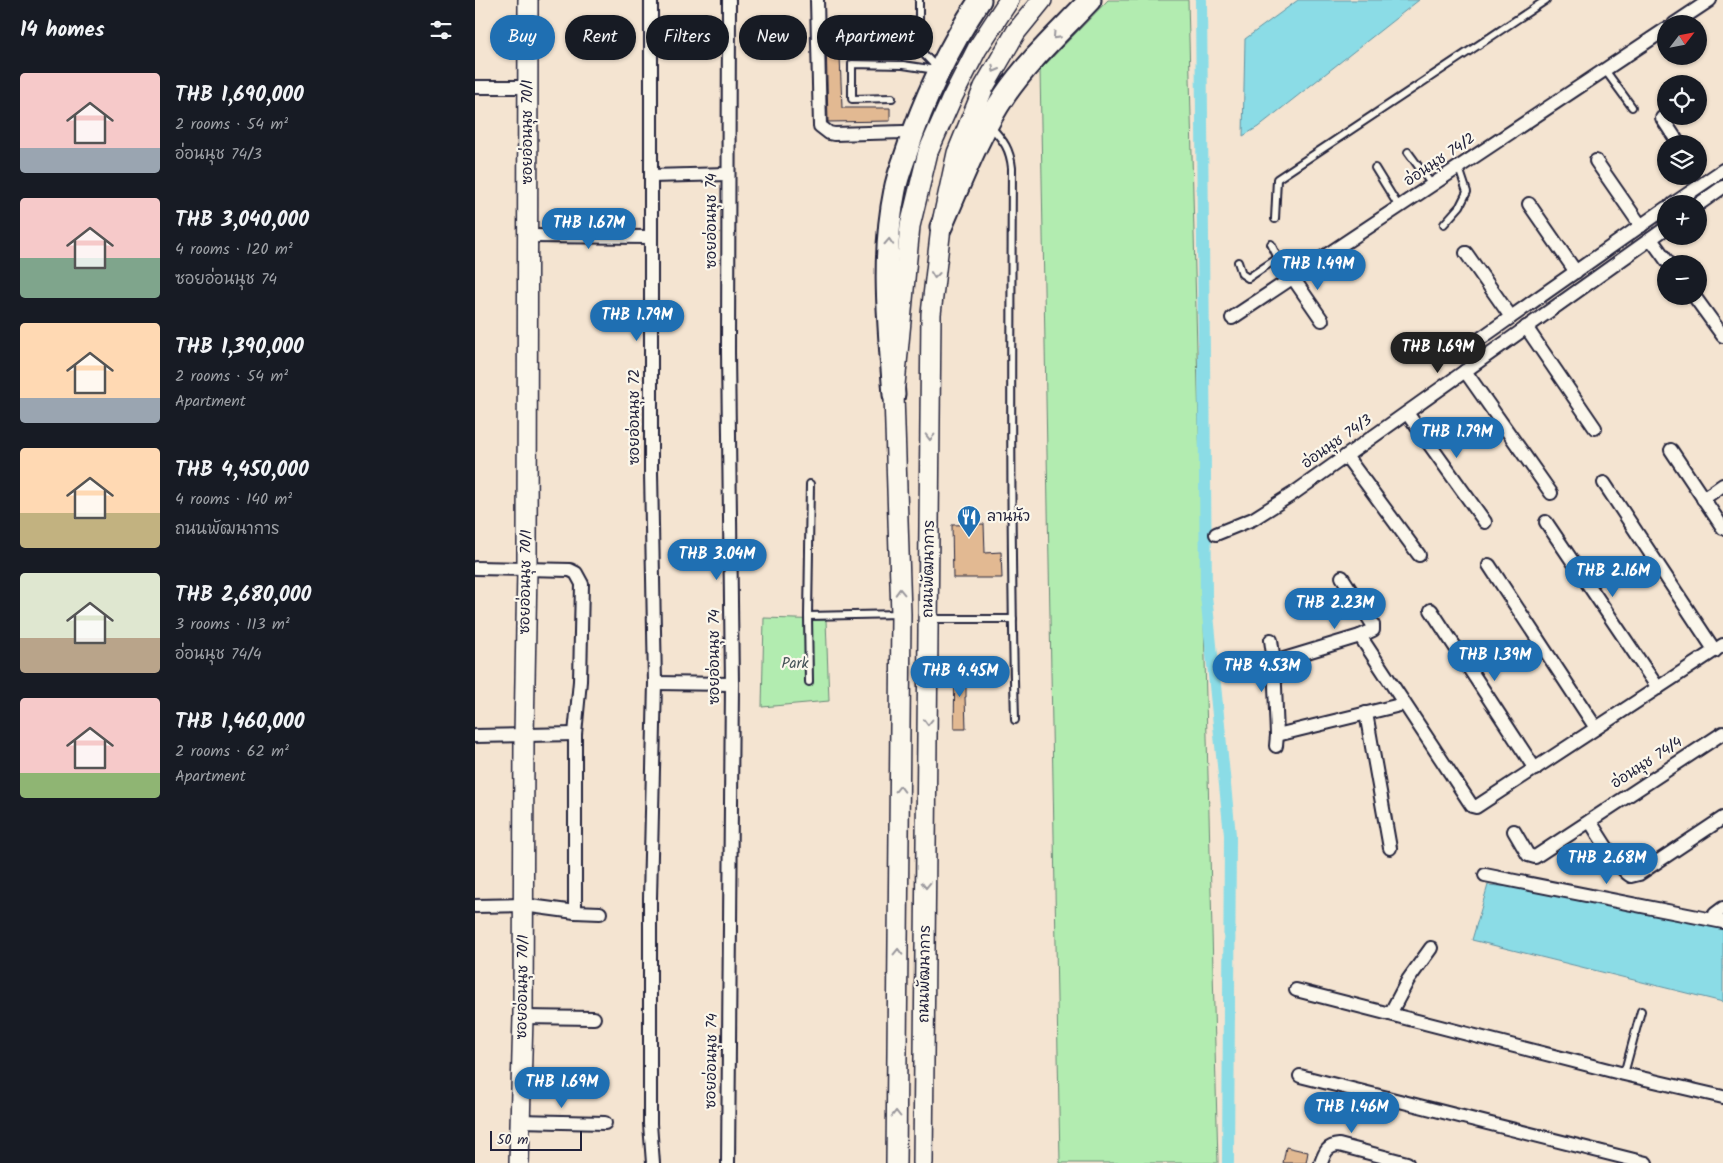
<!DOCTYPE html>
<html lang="en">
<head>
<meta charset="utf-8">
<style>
	:root { --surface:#171b24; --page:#242831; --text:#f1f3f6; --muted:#9ea1a6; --accent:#1f6fb2 }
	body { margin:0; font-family:Kalam,"Playpen Sans Thai",sans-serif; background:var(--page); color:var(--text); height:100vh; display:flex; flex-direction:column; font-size:19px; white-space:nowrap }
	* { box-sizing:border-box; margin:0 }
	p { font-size:16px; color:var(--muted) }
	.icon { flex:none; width:28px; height:28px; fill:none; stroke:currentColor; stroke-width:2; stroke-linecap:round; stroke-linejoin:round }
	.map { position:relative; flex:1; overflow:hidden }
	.panel { display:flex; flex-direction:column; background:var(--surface); width:475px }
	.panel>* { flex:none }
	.banner { position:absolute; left:15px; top:15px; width:475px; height:45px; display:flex; gap:10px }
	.needle { width:32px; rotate:58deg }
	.tools { position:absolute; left:1182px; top:15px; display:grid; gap:10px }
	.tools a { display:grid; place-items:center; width:50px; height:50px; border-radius:50%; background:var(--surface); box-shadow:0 1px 4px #0004; font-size:25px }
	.scale { position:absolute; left:15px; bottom:12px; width:92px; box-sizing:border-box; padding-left:5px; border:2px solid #22223b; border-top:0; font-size:14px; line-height:18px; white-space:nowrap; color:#22223b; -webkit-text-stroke:4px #fbf7ec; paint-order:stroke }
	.price { position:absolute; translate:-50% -42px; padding:0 11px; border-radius:18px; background:var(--accent); color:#fff; font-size:16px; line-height:32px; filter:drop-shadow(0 1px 2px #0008) }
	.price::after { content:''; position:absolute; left:50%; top:30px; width:15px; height:11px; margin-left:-8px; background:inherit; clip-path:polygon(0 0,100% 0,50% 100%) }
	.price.selected { background:#222; color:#fff }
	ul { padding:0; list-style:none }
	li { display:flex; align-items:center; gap:15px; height:125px; padding:0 20px }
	li span { display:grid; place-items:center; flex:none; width:140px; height:100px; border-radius:5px; color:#555 }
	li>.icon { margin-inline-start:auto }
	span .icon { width:60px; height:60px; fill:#fffc; stroke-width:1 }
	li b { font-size:21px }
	h2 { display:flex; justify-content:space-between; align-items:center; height:60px; padding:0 20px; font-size:21px }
	.tag { padding:0 18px; border-radius:22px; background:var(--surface); box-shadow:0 1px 4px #0004; font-size:18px; line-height:45px }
	.tag.selected { background:var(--accent); color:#fff }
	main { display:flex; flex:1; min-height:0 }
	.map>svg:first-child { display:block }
	.green { fill:#b2ecb0; stroke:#6a8776 }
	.water { fill:#8bdce6; stroke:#6192a2 }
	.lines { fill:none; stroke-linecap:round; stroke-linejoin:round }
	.canal { stroke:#8bdce6; stroke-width:12 }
	.building { fill:#e2b992; stroke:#22223b }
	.lane-casing { stroke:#22223b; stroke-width:10 }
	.street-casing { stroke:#22223b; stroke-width:16 }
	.secondary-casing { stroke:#22223b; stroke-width:22 }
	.primary-casing { stroke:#22223b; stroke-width:25 }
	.lane { stroke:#fbf7ec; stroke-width:6 }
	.street { stroke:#fbf7ec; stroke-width:12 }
	.secondary { stroke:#fbf7ec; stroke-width:19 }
	.primary { stroke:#fbf7ec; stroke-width:21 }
	.oneway { stroke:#99979c }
	.labels { text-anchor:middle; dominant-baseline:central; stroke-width:4.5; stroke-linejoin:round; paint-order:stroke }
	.street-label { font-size:15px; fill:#22223b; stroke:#fbf7ec }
	.poi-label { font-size:15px; fill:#22223b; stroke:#fbf7ec; text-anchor:start }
	.park-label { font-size:15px; fill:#465458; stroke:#fbf7ec }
</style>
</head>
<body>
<main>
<section class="panel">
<h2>14 homes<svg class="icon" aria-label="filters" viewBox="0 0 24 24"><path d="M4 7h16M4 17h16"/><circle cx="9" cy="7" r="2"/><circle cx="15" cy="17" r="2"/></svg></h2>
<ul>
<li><span style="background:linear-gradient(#f6c9c9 75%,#9aa5b1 0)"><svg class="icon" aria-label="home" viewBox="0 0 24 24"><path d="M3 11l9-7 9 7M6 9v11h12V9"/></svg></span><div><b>THB 1,690,000</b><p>2 rooms · 54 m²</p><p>อ่อนนุช 74/3</p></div></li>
<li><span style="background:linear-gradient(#f6c9c9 60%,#7fa58c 0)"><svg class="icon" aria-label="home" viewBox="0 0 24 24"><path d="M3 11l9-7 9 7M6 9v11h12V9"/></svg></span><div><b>THB 3,040,000</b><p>4 rooms · 120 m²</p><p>ซอยอ่อนนุช 74</p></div></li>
<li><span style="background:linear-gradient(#ffd9b3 75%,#9aa5b1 0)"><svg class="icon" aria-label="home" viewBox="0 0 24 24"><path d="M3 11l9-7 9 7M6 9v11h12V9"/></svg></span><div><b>THB 1,390,000</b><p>2 rooms · 54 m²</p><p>Apartment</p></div></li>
<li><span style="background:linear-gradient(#ffd9b3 65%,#c2b280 0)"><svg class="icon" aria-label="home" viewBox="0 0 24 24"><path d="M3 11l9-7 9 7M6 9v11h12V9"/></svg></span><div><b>THB 4,450,000</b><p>4 rooms · 140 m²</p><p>ถนนพัฒนาการ</p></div></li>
<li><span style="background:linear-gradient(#dfe7d0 65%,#b9a48a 0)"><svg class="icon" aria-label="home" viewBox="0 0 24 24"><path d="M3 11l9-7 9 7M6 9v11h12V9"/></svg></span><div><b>THB 2,680,000</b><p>3 rooms · 113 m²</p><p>อ่อนนุช 74/4</p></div></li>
<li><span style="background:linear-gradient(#f6c9c9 75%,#8fb573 0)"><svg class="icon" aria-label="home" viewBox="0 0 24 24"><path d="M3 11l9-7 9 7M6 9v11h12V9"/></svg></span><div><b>THB 1,460,000</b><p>2 rooms · 62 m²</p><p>Apartment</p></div></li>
</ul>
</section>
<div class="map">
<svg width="1248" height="1163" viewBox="0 0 1248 1163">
	<rect width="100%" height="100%" fill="#f4e4d1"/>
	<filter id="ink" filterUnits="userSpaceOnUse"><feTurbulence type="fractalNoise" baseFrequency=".02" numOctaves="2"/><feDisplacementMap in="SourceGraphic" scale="10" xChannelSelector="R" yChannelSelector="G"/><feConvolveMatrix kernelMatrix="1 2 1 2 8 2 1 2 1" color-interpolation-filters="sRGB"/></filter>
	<g filter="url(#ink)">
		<!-- green -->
		<g class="green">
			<polygon points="633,0 713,0 743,1163 585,1163 565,70"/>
			<polygon points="289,618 351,620 354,701 287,707"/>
		</g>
		<!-- water -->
		<g class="water">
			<polygon points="823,0 944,0 783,127 768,136 770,39"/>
			<polygon points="1013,885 1084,891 1248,929 1248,1002 997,940"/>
		</g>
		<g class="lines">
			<!-- canal -->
			<polyline class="canal" points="726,0 731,595 755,835 753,1163"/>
		</g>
		<!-- building -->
		<g class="building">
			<polygon points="351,39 436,39 437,56 365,56 367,108 415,108 415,121 353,122"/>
			<polygon points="509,524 510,553 526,552 527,578 478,578 477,525"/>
			<polygon points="480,666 491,666 491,697 490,697 491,729 479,729"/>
			<polygon points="811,1147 833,1152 831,1163 808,1163"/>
		</g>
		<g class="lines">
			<!-- lane casing -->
			<g class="lane-casing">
				<g id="lane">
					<polyline points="444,0 444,25 446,51 462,68"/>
					<polyline points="1130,70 1157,107"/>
					<polyline points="417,98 377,99 377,64 428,65 461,70"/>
					<path d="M516,127c13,14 19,22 21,41 -1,184 -2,368 3,552"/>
					<polyline points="933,152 957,185"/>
					<polyline points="900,168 924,207"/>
					<polyline points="800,219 802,179 1071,0"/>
					<polyline points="969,224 985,206 992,192 984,168"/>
					<polyline points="796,244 814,280"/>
					<polyline points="763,262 767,274 773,278 803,258"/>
					<polyline points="333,616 425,614"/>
					<polyline points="455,619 538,619"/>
					<polyline points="334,682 333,616 335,484"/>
					<polyline points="1149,1074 1166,1011"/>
				</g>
			</g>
			<!-- street casing -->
			<g class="street-casing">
				<g id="street">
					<polyline points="176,0 176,473 180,683 175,898 175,1124 178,1163"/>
					<polyline points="342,0 345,126 354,133 359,134 428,132 437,134"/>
					<polyline points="1199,24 1235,0"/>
					<polyline points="0,87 53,87"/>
					<polyline points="1187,118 1204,144"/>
					<polyline points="1121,161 1166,226"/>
					<polyline points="176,176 253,174"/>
					<polyline points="1054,204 1101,272"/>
					<polyline points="1198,204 1248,170"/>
					<polyline points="1224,204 1248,187"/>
					<polyline points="53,236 176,237"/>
					<polyline points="1176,239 1194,264"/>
					<polyline points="991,253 1036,317"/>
					<polyline points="818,278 847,320"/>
					<polyline points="1219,296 1248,336"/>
					<polyline points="757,318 1191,29"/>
					<polyline points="1051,327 1120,428"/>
					<polyline points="1002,341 1191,208"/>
					<polyline points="990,371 1076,493"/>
					<polyline points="932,413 1010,522"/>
					<polyline points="1196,450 1248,528"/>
					<polyline points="871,456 944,555"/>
					<polyline points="1129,483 1240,651"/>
					<polyline points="1228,499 1248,485"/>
					<polyline points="1071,522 1183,688"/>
					<polyline points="741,534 778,519 819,493 1191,228"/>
					<polyline points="1014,565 1121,728"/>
					<polyline points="0,568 95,570 101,573 107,584 105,681 100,734 100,912"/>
					<polyline points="956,610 1060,769"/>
					<polyline points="885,636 997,806 1001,807 1248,645"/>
					<polyline points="796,640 799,662 802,735 801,746"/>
					<polyline points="799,662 885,636 898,630 898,625 867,577"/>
					<polyline points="180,683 257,684"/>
					<polyline points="891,713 915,848"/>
					<polyline points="802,735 929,704"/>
					<polyline points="0,736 100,734"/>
					<path d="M1115,821c8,13 29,49 41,55l8,-2 84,-56"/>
					<polyline points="1039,831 1053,855 1060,857 1248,733"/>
					<polyline points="1010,875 1248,922"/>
					<polyline points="0,906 48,905 100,912 125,913"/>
					<polyline points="1240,914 1248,908"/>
					<polyline points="821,990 1149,1074 1248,1097"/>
					<polyline points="915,1014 933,980 956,948"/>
					<polyline points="48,1017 119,1018"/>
					<polyline points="825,1076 1171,1163"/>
					<polyline points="44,1121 130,1123"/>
					<polyline points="253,1163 257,684 253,352 254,0"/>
					<path d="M846,1163c4,-11 6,-17 18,-18l68,18"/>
				</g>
			</g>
			<!-- secondary casing -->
			<g class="secondary-casing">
				<g id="secondary">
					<polyline points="44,1163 48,1017 49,737 52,568 53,0"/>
					<polyline points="421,1163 426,614 419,395 435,226 453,152 476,100 502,49 534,0"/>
					<polyline points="448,1163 456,314 466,227 482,153 509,87 541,32 567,0"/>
				</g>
			</g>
			<!-- primary casing -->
			<g class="primary-casing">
				<g id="primary">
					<path d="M466,227c19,-43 38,-94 64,-132 24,-35 56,-64 85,-95"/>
					<path d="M419,395c-5,-68 -13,-137 1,-205 2,-12 7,-24 11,-36 18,-56 42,-106 74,-154"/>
				</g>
			</g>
			<!-- lane -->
			<use href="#lane" class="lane"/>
			<!-- street -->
			<use href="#street" class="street"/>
			<!-- secondary -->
			<use href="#secondary" class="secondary"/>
			<!-- primary -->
			<use href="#primary" class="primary"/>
		</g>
		<!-- one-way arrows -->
		<defs><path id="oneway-chevron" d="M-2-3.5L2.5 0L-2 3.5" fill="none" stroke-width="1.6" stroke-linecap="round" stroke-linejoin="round" transform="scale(1.25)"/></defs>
		<g class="oneway">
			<use href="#oneway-chevron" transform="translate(581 36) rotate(133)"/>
			<use href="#oneway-chevron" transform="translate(520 69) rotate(120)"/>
			<use href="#oneway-chevron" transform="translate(414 242) rotate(-87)"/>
			<use href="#oneway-chevron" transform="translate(460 275) rotate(96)"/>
			<use href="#oneway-chevron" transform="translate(455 437) rotate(91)"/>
			<use href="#oneway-chevron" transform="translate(425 592) rotate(-92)"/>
			<use href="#oneway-chevron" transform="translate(453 722) rotate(91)"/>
			<use href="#oneway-chevron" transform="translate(425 789) rotate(-89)"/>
			<use href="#oneway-chevron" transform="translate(451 885) rotate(91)"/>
			<use href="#oneway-chevron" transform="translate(423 952) rotate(-89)"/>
			<use href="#oneway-chevron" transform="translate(421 1114) rotate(-90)"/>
		</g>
	</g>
	<!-- icons -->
	<defs>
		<g id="restaurant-pin" transform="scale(1.25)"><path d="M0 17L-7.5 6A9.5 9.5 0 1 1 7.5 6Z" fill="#1f6fb2" stroke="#fbf7ec"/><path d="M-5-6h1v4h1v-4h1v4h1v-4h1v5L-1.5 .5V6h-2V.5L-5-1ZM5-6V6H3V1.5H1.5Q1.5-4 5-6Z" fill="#fff"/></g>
	</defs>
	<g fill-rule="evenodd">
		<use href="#restaurant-pin" x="494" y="517"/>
	</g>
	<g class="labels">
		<!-- street labels -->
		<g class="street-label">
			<text transform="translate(53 132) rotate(-90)">ซอยอ่อนนุช 70/1</text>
			<text transform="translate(965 160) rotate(-34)">อ่อนนุช 74/2</text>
			<text transform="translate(237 221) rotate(-90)">ซอยอ่อนนุช 74</text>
			<text transform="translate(160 417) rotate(-90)">ซอยอ่อนนุช 72</text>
			<text transform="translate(862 442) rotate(-35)">อ่อนนุช 74/3</text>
			<text transform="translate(454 569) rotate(-89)">ถนนพัฒนาการ</text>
			<text transform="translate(51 582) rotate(-89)">ซอยอ่อนนุช 70/1</text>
			<text transform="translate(240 657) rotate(-90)">ซอยอ่อนนุช 74</text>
			<text transform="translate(1172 763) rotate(-33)">อ่อนนุช 74/4</text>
			<text transform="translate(450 974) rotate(-89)">ถนนพัฒนาการ</text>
			<text transform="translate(48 987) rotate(-89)">ซอยอ่อนนุช 70/1</text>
			<text transform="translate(237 1061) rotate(-89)">ซอยอ่อนนุช 74</text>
		</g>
		<!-- poi labels -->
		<g class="poi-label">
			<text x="512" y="517">ลานนัว</text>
		</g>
		<!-- park labels -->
		<g class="park-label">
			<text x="320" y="664">Park</text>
		</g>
	</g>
</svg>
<div class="tools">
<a><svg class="needle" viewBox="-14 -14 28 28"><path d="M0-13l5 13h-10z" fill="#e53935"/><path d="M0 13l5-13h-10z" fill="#9ea1a6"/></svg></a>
<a><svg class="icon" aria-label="locate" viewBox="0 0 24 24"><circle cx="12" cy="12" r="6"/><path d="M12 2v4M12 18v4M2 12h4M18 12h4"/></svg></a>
<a><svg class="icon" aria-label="layers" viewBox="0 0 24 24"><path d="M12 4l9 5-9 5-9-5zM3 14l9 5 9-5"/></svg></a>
<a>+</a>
<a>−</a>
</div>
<div class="scale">50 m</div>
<b class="price" style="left:114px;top:250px">THB 1.67M</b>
<b class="price" style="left:843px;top:291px">THB 1.49M</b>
<b class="price" style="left:162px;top:342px">THB 1.79M</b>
<b class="price selected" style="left:963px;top:374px">THB 1.69M</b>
<b class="price" style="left:982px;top:459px">THB 1.79M</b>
<b class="price" style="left:242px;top:581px">THB 3.04M</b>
<b class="price" style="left:1138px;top:598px">THB 2.16M</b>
<b class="price" style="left:860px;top:630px">THB 2.23M</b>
<b class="price" style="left:1020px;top:682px">THB 1.39M</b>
<b class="price" style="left:787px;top:693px">THB 4.53M</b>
<b class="price" style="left:485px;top:698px">THB 4.45M</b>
<b class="price" style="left:1132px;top:885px">THB 2.68M</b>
<b class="price" style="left:87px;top:1109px">THB 1.69M</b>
<b class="price" style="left:877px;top:1134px">THB 1.46M</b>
<div class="banner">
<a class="tag selected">Buy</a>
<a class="tag">Rent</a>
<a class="tag">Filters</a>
<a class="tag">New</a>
<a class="tag">Apartment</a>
</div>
</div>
</main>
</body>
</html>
